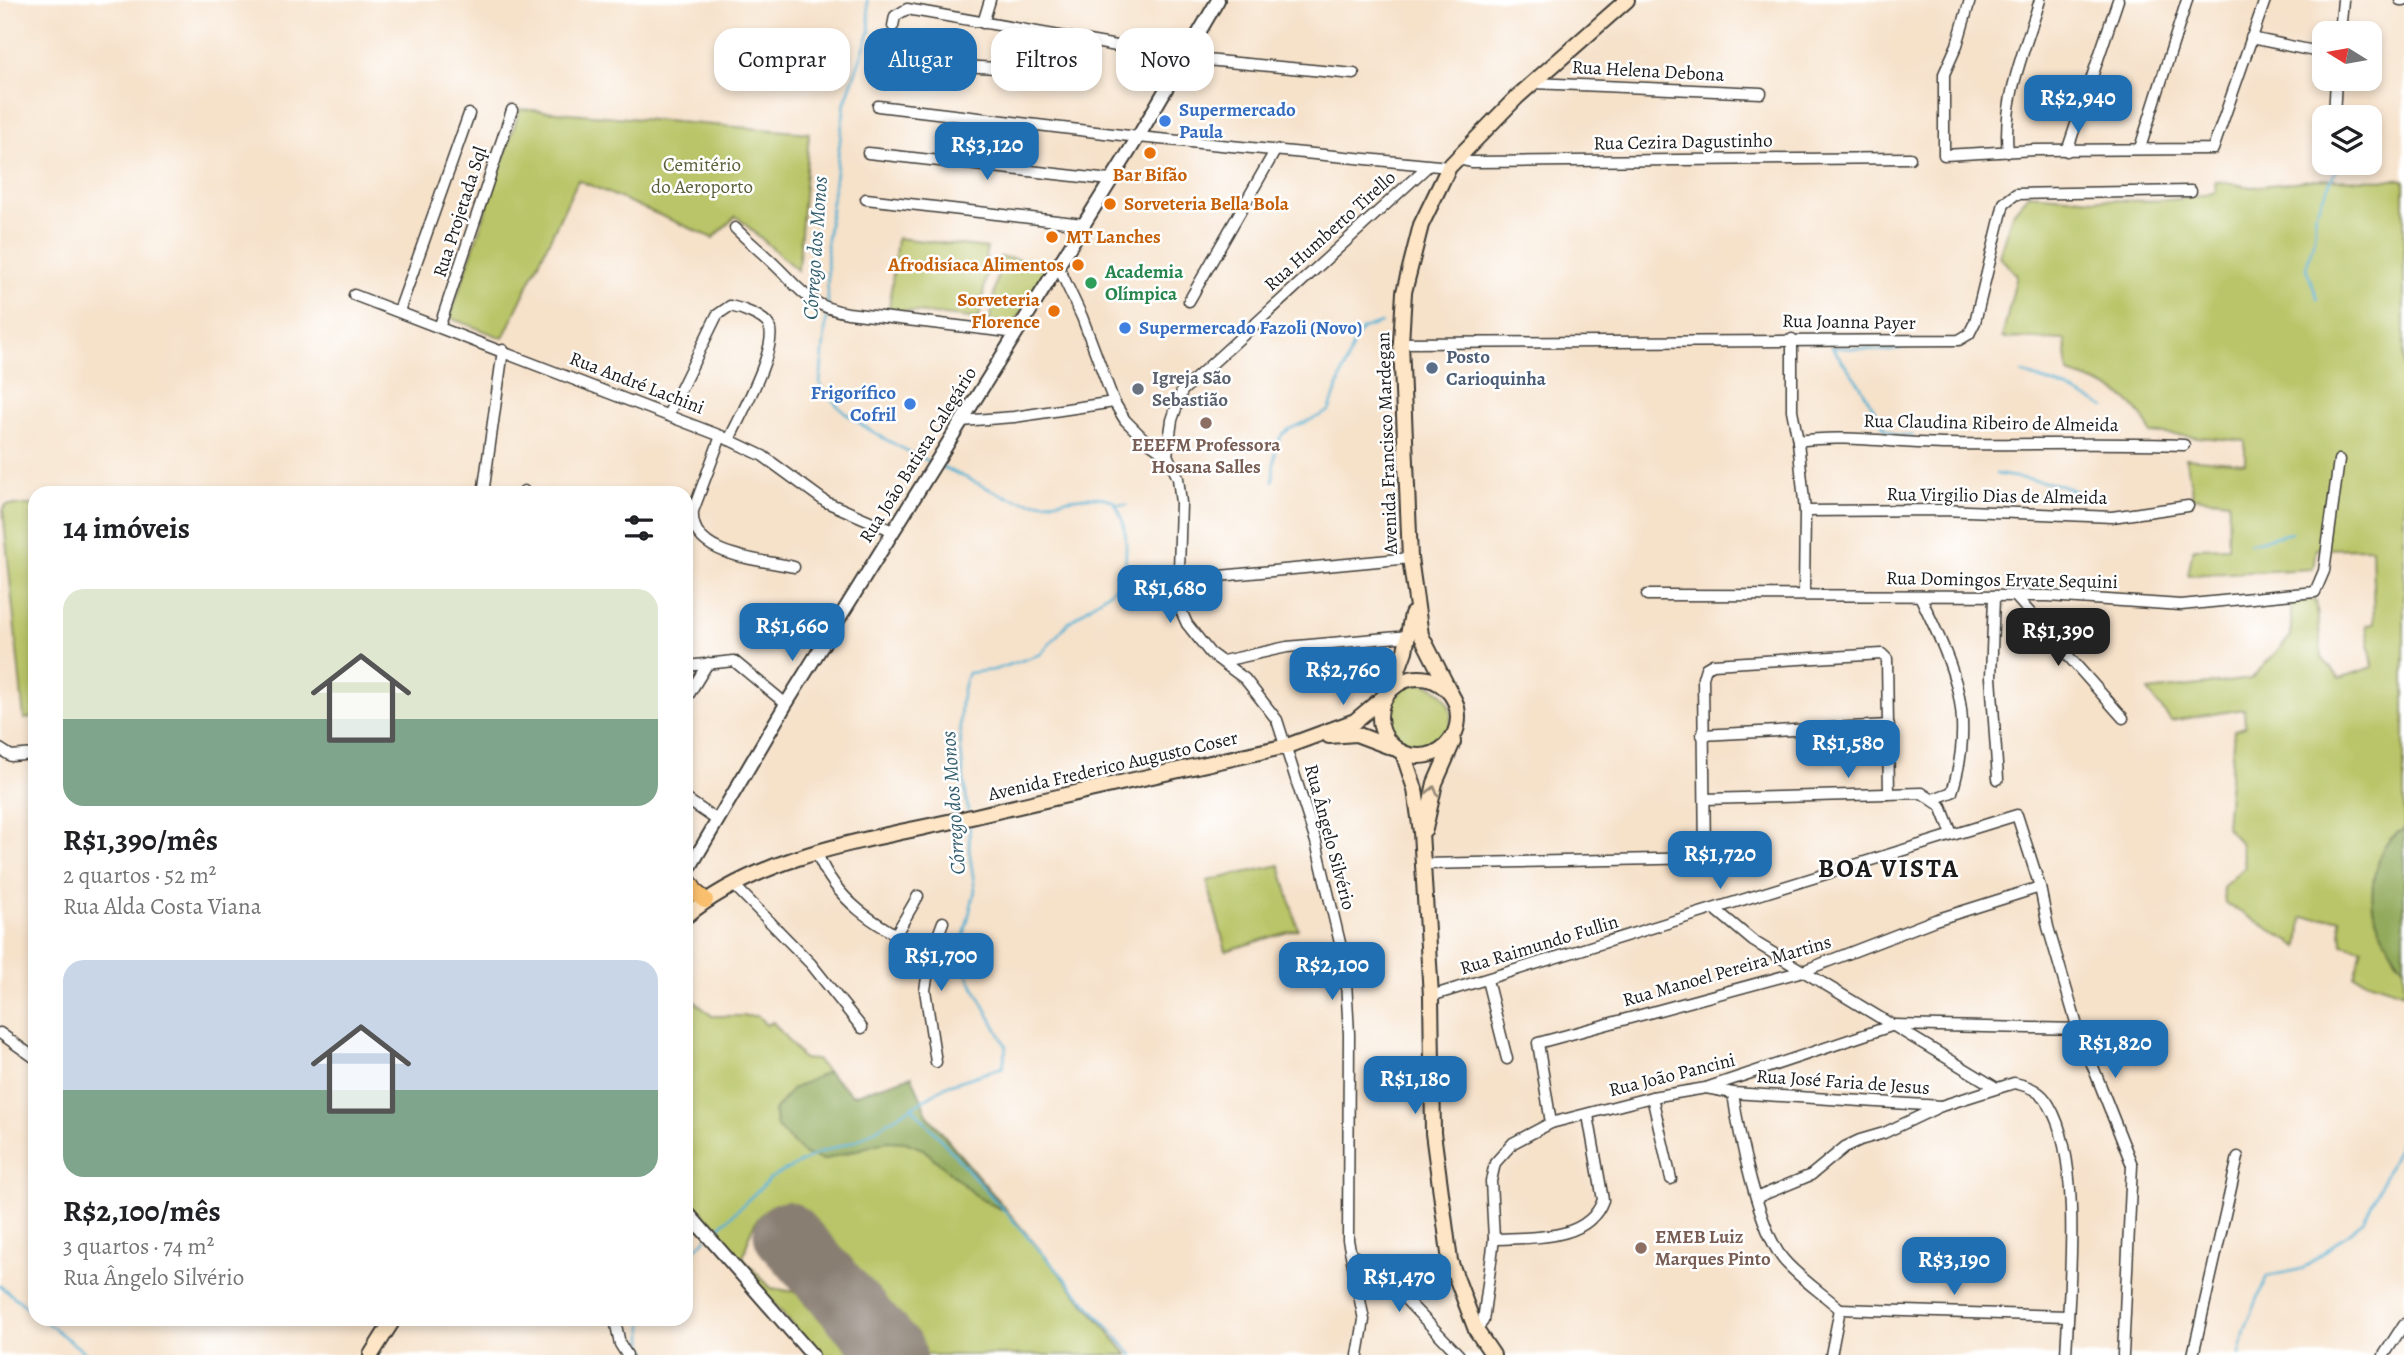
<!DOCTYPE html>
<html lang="pt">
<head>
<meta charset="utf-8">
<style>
	:root { --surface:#fff; --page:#f2f2f2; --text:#202124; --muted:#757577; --accent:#1f6fb2 }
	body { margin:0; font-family:Alegreya,serif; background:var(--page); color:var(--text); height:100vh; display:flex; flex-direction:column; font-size:26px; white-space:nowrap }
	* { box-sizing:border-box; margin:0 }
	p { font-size:23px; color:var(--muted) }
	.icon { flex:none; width:38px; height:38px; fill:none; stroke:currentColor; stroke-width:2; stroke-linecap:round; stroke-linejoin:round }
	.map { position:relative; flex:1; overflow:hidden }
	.sheet { position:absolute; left:28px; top:486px; width:665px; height:840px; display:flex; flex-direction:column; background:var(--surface); border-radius:21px; box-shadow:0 4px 10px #0003 }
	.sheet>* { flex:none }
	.hud { position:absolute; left:714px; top:28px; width:665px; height:63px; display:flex; gap:14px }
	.needle { width:46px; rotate:281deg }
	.controls { position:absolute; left:2312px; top:21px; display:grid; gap:14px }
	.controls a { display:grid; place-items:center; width:70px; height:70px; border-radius:14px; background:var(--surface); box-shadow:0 4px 10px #0003; font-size:35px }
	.price { position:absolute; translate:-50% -60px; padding:0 16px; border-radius:14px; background:var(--accent); color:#fff; font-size:23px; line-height:46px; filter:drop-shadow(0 2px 4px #0008) }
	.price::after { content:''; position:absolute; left:50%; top:42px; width:21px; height:16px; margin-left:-10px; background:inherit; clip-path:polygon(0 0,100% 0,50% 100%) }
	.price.active { background:#222; color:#fff }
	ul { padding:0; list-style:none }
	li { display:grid; align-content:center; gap:14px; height:371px; padding:0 35px }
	li span { display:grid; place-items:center; height:217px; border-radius:21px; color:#555 }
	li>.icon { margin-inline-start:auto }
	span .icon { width:126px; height:126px; fill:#fffc; stroke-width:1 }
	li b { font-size:30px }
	h2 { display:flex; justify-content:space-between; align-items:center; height:84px; padding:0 35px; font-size:30px }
	.tag { padding:0 24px; border-radius:21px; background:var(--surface); box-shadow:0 4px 10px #0003; font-size:24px; line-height:63px }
	.tag.active { background:var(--accent); color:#fff }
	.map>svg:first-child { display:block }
	.green { fill:#b9c567; stroke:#6a7042; stroke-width:2 }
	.forest { fill:#92aa5c; stroke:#57633c; stroke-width:2 }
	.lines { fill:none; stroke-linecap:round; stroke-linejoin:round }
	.stream { stroke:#54b0d2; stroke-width:2.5 }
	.runway { stroke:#897e72; stroke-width:65 }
	.minor-casing { stroke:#3d3a36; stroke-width:13 }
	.tertiary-casing { stroke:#3d3a36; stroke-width:16 }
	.secondary-casing { stroke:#3d3a36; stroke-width:18 }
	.primary-casing { stroke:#3d3a36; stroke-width:19 }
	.minor { stroke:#fff; stroke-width:10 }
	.tertiary { stroke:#fff; stroke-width:12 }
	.secondary { stroke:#fde5c5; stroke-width:14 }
	.primary { stroke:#f9bf6d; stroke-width:16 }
	.oneway { stroke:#988b79 }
	.shop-dot { fill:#3f7fe0; stroke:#fff; stroke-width:2.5 }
	.food-dot { fill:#e8710a; stroke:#fff; stroke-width:2.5 }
	.leisure-dot { fill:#2e9e5b; stroke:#fff; stroke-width:2.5 }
	.service-dot { fill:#5c6f8a; stroke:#fff; stroke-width:2.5 }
	.worship-dot { fill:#6b7280; stroke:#fff; stroke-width:2.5 }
	.education-dot { fill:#8d6e63; stroke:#fff; stroke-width:2.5 }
	.labels { text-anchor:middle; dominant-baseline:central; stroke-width:5; stroke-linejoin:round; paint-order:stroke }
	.street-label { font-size:19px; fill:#1c1c1c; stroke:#fff }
	.shop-label { font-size:19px; font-weight:bold; fill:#366cbe; stroke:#fff; text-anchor:start }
	.park-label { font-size:19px; fill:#5b603a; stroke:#fff }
	.food-label { font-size:19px; font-weight:bold; fill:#c56008; stroke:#fff; text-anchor:start }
	.leisure-label { font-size:19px; font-weight:bold; fill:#27864d; stroke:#fff; text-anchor:start }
	.service-label { font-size:19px; font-weight:bold; fill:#4e5e75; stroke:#fff; text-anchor:start }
	.worship-label { font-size:19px; font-weight:bold; fill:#5b616d; stroke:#fff; text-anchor:start }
	.education-label { font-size:19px; font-weight:bold; fill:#785e54; stroke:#fff }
	.water-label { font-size:21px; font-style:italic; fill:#355f6e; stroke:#fff }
	.district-label { font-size:26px; font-weight:bold; letter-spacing:2px; fill:#1c1c1c; stroke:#fff }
</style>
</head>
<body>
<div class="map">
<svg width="2404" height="1355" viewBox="0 0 2404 1355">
	<rect width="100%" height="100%" fill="#fff"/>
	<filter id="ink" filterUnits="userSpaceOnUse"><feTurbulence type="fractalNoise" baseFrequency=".0143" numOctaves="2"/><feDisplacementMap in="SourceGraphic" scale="14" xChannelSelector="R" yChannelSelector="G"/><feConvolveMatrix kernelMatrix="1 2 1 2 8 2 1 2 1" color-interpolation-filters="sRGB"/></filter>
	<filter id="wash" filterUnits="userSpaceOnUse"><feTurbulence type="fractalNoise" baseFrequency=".00686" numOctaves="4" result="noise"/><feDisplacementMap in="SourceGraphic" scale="28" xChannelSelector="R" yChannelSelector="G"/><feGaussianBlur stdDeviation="1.57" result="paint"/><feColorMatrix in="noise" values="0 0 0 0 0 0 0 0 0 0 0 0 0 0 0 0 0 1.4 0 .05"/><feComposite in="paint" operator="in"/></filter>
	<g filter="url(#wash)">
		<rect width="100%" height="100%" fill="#f6e1c9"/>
		<!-- green -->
		<g class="green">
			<polygon points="520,109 809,133 798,271 736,216 713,238 578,180 503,338 450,318"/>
			<path d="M2318,179l86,1v650l-6,2 -25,77 23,50 8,8v26l-50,-17 8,-27 -20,-5 -2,-26h-38l-3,29 -74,-44 -2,-16 22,-20 -5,-25 -14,-15 8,-97 11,-3 -1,-18 -73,12 -23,-30 103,-12 40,-43v-36h25l6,58 18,20 33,-11 -7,-42 8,-1 -2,-76 -56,1 -3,20 -125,6 5,-27 35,-1 1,-46 -36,-4 -7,-39 59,5v-22l-94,-8c-18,-39 -44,-48 -83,-60l-3,-33 -63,-2 15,-63 -18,-19 13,-42 17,-20c58,4 131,14 187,-2l-1,-11 37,6z"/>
			<polygon points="897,238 987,248 985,259 989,260 979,319 889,309"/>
			<polygon points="1000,257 1050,263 1013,326 990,321"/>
			<polygon points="6,505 35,505 35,717 24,719 3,510"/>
			<circle cx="1417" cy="717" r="34"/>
			<polygon points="1280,865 1298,929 1226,951 1207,881"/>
			<path d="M686,994l26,22h46l8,9 7,-3 30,37 13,1 46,46 66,10 200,239h-205l-134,-153c-34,4 -39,29 -46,57l28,29 41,7 53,60h-46l-133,-152z"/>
		</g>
		<!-- forest -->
		<g class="forest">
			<path d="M2404,830v137c-10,-10 -29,-45 -31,-59 -3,-24 5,-70 31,-78z"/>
			<polygon points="827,1072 853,1095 912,1076 928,1116 1005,1211 980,1199 923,1149 905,1142 887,1141 823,1160 805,1155 777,1127 774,1111 792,1089"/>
		</g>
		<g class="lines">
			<!-- stream -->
			<g class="stream">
				<polyline points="2318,299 2306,268 2314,238 2316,211 2336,170"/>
				<polyline points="828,305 827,240 845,102 870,31 867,0"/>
				<path d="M827,312l-7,71c16,34 78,64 111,79"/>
				<polyline points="1832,347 1860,385 1885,429 1897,435 1913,436"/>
				<polyline points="1832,347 1890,351 1912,345"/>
				<polyline points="2022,373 2066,388 2105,407"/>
				<path d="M937,465c31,11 60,33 93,37 27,3 56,-11 82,-2 18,21 16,59 9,83l-53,40 -27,31 -47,16 -26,3c-15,33 -5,101 0,138"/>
				<polyline points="1996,474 2062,485 2087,497"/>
				<path d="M1273,481c2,-62 11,-45 56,-70l26,-72 8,-10 18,-6"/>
				<polyline points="1115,504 1127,505"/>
				<polyline points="2249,543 2291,533"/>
				<polyline points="912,1107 1133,1355"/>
				<polyline points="711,1235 771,1178 819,1153 858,1140 948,1085 1003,1067 1006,1046 967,974 961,948 975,890 969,849 970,821"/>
				<polyline points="686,1258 706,1239"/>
				<polyline points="0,1286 35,1313"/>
				<polyline points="43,1320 88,1355"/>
				<polyline points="643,1320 643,1345 649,1355"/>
				<polyline points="2240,1355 2245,1330 2267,1276 2303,1269 2364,1220 2398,1148 2404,1120"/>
			</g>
			<!-- runway -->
			<polyline class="runway" points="786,1234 894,1355"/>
		</g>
	</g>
	<g filter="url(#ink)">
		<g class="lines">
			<!-- minor casing -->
			<g class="minor-casing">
				<g id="minor">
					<polyline points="1970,0 1957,45 1944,74 1944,155 2035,150 2213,149 2265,0"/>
					<polyline points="2400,0 2404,0"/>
					<polyline points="983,23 990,0"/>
					<polyline points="893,26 895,16 907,9 1185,58 1354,74"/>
					<polyline points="2340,33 2343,0"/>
					<polyline points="2251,38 2324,53"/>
					<polyline points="962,66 1014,69 1021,29"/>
					<polyline points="1534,83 1761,93"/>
					<polyline points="878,106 1138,137 1449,167"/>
					<polyline points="2334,117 2336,79"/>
					<polyline points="2140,148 2187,0"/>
					<polyline points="2067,151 2118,0"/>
					<path d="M2008,152c-6,-52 17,-103 32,-152"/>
					<polyline points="868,153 1110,180"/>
					<polyline points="1458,159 1471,162 1910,158"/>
					<polyline points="866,199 1083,224"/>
					<path d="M735,228c13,13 28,25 41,38 26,25 33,40 72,47l169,20"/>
					<polyline points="1058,266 1082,317 1114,402 1125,420 1143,438 1167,455 1178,478 1181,503 1178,604 1187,624 1210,653 1245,679 1277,720 1316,842 1345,964 1349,1034 1348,1240 1364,1320 1358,1355"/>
					<polyline points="354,295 721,436 763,456 826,502 893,531"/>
					<polyline points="1189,301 1275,151"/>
					<polyline points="399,311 469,114"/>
					<polyline points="440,325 512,110"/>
					<polyline points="1792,339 1792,410 1798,441 1805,511 1804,594"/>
					<polyline points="1401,343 1959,340 1969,334 1975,322 2004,203 2016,194 2191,191"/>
					<path d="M669,413l48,-98 13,-9c10,2 34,10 39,20 10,21 -30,92 -40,114"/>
					<polyline points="961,421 1014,417 1114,402"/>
					<path d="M721,436l-28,75c-4,46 67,48 101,56"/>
					<path d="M1798,441c50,-7 100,3 150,3 79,1 157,-2 236,1"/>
					<polyline points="1167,455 1172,420 1182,391 1428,166"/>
					<polyline points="483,494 503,350"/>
					<polyline points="524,494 524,491"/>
					<polyline points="1805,511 1943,510 2112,517 2188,506"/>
					<polyline points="1177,580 1410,558"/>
					<polyline points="1647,595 2048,596 2181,605 2315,592 2324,571 2339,460"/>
					<path d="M1920,596c33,70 57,117 32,196l-19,7"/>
					<polyline points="2016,597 2123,718"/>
					<polyline points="1994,598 1991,677 1998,779"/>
					<polyline points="1223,661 1287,647 1409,636"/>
					<polyline points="686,666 734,661 786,704"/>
					<polyline points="686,699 708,663"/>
					<polyline points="1702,735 1889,725"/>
					<polyline points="0,749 11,756 35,754"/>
					<polyline points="686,799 717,820"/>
					<polyline points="1705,799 1922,793 1941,806 1952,834"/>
					<path d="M817,853c22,55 65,74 114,101"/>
					<polyline points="1423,864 1705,858 1703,678 1706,668 1713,664 1882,654 1887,659 1889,794"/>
					<polyline points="733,884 811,964 862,1028"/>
					<polyline points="1715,909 1753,941 1995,1087"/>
					<polyline points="896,934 918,896"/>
					<polyline points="1487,980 1507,1059"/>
					<polyline points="1431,996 2017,815 2040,887 2048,927 2078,1029 2132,1165 2123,1355"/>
					<polyline points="0,1033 35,1058"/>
					<polyline points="936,1062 925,990 931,954 943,922"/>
					<path d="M1706,1088l27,5 208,13 73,-23c15,3 27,8 35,22 34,56 20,184 17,250"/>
					<path d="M1733,1093c5,39 26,137 50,166 15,18 39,34 57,50"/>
					<polyline points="1652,1097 1671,1179"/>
					<polyline points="1551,1123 1538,1043 1803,971 1935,920 2040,887"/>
					<polyline points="1758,1197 1811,1175 1845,1147 1860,1140 1884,1133 1941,1106"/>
					<polyline points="686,1235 698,1224"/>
					<path d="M1494,1239c38,-2 94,3 109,-39l-15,-85"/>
					<polyline points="1354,1256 1387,1280 1459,1355"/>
					<polyline points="1840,1309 2068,1316"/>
					<polyline points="615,1320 620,1344 627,1355"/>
					<polyline points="1476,1330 1483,1321 1494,1239 1491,1181 1495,1163 1513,1143 1551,1123 1652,1097 1706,1088 1894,1025 2078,1029"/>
					<polyline points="1831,1355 1840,1309"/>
					<polyline points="2193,1355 2238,1157"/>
					<polyline points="2384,1355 2404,1324"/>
				</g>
			</g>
			<!-- tertiary casing -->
			<g class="tertiary-casing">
				<g id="tertiary">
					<polyline points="686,874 786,704 1138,137 1218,0"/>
					<polyline points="686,1211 812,1355"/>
				</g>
			</g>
			<!-- secondary casing -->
			<g class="secondary-casing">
				<g id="secondary">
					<circle cx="1419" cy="717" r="39"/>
					<polyline points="1391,689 1405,651 1412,614"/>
					<polyline points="1451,694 1421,635 1410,558 1401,343 1404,292 1421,225 1449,167 1517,97 1627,0"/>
					<polyline points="1329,736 1356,734 1393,748"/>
					<polyline points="1403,753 1415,789 1421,832 1431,996 1433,1133 1450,1261 1476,1330 1493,1355"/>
					<polyline points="1425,829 1435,783 1453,742"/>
					<path d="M686,916c80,-66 197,-78 294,-101 102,-24 204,-46 307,-69l68,-25 30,-25"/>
					<polyline points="371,1355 393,1320"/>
				</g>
			</g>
			<!-- primary casing -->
			<g class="primary-casing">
				<polyline id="primary" points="686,877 696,893 705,900"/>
			</g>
			<!-- minor -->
			<use href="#minor" class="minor"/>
			<!-- tertiary -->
			<use href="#tertiary" class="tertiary"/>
			<!-- secondary -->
			<use href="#secondary" class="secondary"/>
			<!-- primary -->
			<use href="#primary" class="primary"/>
		</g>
		<!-- one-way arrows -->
		<defs><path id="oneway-chevron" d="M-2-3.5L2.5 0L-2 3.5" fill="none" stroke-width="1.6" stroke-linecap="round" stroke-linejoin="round" transform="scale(1.75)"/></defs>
		<use class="oneway" href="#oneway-chevron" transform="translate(1433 791) rotate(-75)"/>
	</g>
	<!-- markers -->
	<g class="shop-dot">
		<circle cx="1165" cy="121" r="7"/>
		<circle cx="1125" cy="328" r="7"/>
		<circle cx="910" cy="404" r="7"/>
	</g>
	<g class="food-dot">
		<circle cx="1150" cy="153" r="7"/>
		<circle cx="1110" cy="204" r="7"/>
		<circle cx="1052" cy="237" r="7"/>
		<circle cx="1078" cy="265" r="7"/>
		<circle cx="1054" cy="311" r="7"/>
	</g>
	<circle class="leisure-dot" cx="1091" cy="283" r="7"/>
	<circle class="service-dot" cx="1432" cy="368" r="7"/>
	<circle class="worship-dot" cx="1138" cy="389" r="7"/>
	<g class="education-dot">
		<circle cx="1206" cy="423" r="7"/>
		<circle cx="1641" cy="1248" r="7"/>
	</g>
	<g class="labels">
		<!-- street labels -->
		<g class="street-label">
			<text transform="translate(1648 71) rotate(3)">Rua Helena Debona</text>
			<text transform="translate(1683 142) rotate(-1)">Rua Cezira Dagustinho</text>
			<text transform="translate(460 212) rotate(-72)">Rua Projetada Sql</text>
			<text transform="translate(1330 231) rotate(-42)">Rua Humberto Tirello</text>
			<text transform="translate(1849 322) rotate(1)">Rua Joanna Payer</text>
			<text transform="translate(637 383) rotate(21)">Rua André Lachini</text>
			<text transform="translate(1991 423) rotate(1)">Rua Claudina Ribeiro de Almeida</text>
			<text transform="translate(1387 443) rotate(-92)">Avenida Francisco Mardegan</text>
			<text transform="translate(918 455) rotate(-58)">Rua João Batista Calegário</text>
			<text transform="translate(1997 496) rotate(1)">Rua Virgilio Dias de Almeida</text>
			<text transform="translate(2002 580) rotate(1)">Rua Domingos Ervate Sequini</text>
			<text transform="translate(1113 766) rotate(-13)">Avenida Frederico Augusto Coser</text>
			<text transform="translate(1330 837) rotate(75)">Rua Ângelo Silvério</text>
			<text transform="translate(1539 945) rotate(-17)">Rua Raimundo Fullin</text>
			<text transform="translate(1727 971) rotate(-16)">Rua Manoel Pereira Martins</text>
			<text transform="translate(1672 1075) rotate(-14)">Rua João Pancini</text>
			<text transform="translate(1843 1082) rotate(4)">Rua José Faria de Jesus</text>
		</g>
		<!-- shop labels -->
		<g class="shop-label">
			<text x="1179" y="110">Supermercado<tspan x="1179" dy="22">Paula</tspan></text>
			<text x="1139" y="328">Supermercado Fazoli (Novo)</text>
			<text x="896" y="393" text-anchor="end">Frigorífico<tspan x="896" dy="22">Cofril</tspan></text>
		</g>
		<!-- park labels -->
		<g class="park-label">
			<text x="702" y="165">Cemitério<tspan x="702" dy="22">do Aeroporto</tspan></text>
		</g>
		<!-- food labels -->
		<g class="food-label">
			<text x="1150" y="175" text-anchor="middle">Bar Bifão</text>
			<text x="1124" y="204">Sorveteria Bella Bola</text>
			<text x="1066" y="237">MT Lanches</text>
			<text x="1064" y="265" text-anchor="end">Afrodisíaca Alimentos</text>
			<text x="1040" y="300" text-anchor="end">Sorveteria<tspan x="1040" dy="22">Florence</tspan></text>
		</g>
		<!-- leisure labels -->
		<g class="leisure-label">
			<text x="1105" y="272">Academia<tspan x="1105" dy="22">Olímpica</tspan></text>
		</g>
		<!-- service labels -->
		<g class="service-label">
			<text x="1446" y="357">Posto<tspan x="1446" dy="22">Carioquinha</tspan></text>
		</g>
		<!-- worship labels -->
		<g class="worship-label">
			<text x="1152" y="378">Igreja São<tspan x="1152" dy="22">Sebastião</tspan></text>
		</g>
		<!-- education labels -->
		<g class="education-label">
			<text x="1206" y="445">EEEFM Professora<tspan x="1206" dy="22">Hosana Salles</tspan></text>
			<text x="1655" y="1237" text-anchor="start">EMEB Luiz<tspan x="1655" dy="22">Marques Pinto</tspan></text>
		</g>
		<!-- water labels -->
		<g class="water-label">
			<text transform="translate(815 248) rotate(-86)">Córrego dos Monos</text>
			<text transform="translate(953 803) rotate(-94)">Córrego dos Monos</text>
		</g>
		<!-- district labels -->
		<g class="district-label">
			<text x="1889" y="868">BOA VISTA</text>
		</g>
	</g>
</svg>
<div class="controls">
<a><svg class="needle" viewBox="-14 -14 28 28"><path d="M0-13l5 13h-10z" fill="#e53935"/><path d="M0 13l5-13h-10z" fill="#757577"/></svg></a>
<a><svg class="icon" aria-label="layers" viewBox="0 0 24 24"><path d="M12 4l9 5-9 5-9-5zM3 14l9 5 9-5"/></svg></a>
</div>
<b class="price" style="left:2078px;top:135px">R$2,940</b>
<b class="price" style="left:987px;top:182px">R$3,120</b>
<b class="price" style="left:1170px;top:625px">R$1,680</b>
<b class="price" style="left:792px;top:663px">R$1,660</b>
<b class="price active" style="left:2058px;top:668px">R$1,390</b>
<b class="price" style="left:1343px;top:707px">R$2,760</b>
<b class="price" style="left:1848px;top:780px">R$1,580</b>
<b class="price" style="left:1720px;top:891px">R$1,720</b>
<b class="price" style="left:941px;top:993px">R$1,700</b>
<b class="price" style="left:1332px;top:1002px">R$2,100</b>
<b class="price" style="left:2115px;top:1080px">R$1,820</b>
<b class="price" style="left:1415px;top:1116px">R$1,180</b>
<b class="price" style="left:1954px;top:1297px">R$3,190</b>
<b class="price" style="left:1399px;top:1314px">R$1,470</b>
<div class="hud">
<a class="tag">Comprar</a>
<a class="tag active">Alugar</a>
<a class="tag">Filtros</a>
<a class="tag">Novo</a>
</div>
<section class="sheet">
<h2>14 imóveis<svg class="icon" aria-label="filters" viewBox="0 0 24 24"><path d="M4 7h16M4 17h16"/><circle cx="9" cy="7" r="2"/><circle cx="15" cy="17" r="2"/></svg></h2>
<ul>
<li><span style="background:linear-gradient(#dfe7d0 60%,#7fa58c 0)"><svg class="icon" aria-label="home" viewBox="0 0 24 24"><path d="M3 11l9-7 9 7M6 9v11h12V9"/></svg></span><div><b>R$1,390/mês</b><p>2 quartos · 52 m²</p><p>Rua Alda Costa Viana</p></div></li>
<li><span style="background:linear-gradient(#c9d6e8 60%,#7fa58c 0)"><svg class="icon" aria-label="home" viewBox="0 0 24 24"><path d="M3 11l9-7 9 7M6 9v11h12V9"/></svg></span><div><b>R$2,100/mês</b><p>3 quartos · 74 m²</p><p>Rua Ângelo Silvério</p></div></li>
</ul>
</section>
</div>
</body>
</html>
